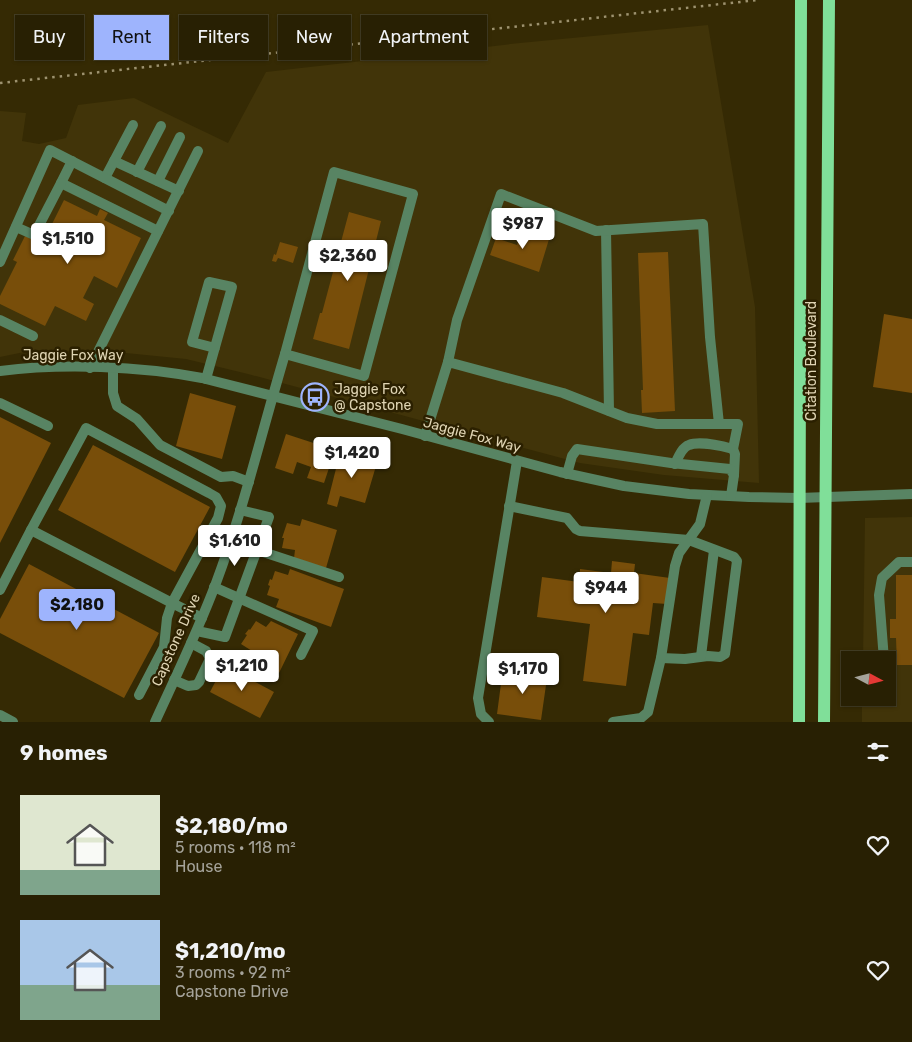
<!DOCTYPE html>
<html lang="en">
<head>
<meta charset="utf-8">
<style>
	:root { --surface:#282003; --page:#30280d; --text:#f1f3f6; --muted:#a5a39a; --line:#443e25; --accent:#9eb4fd }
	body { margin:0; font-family:Rubik,sans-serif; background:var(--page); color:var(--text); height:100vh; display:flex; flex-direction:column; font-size:19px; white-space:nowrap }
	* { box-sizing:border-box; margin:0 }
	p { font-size:16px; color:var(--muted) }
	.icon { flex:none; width:28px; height:28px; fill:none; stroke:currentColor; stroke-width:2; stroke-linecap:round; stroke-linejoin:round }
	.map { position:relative; height:722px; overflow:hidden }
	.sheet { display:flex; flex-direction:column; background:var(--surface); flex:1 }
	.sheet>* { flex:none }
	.top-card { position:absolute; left:15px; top:15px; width:500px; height:45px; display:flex; gap:10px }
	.needle { width:32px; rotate:97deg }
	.controls { position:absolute; left:841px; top:651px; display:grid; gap:10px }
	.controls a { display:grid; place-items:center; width:55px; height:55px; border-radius:0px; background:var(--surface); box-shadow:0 1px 4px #0004,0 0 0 1px var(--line); font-size:25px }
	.price { position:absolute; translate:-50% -42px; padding:0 11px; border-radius:5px; background:#fff; color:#222; font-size:16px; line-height:32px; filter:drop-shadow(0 1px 2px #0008) }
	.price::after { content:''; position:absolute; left:50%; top:30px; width:15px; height:11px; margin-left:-8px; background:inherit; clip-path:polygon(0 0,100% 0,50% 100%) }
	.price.active { background:var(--accent); color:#111 }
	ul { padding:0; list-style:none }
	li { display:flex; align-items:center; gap:15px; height:125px; padding:0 20px }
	li span { display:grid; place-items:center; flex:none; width:140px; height:100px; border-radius:0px; color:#555 }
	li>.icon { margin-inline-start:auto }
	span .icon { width:60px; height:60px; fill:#fffc; stroke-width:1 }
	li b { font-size:21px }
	h2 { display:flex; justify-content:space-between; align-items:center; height:60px; padding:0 20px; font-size:21px }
	.chip { padding:0 18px; border-radius:0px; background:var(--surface); box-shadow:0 1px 4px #0004,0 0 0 1px var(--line); font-size:18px; line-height:45px }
	.chip.active { background:var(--accent); color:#111 }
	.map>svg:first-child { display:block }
	.built { fill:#413409 }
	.building { fill:#784e0a }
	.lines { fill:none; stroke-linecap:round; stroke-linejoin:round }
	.minor { stroke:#588463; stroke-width:10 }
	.major { stroke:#80df99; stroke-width:12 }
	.rail { stroke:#9d926f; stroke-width:2.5; stroke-dasharray:2.5 5; stroke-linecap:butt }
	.labels { text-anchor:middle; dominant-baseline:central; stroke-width:5; stroke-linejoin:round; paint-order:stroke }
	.street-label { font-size:14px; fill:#dfd4b3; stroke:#2b2000 }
	.poi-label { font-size:14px; fill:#dfd4b3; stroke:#2b2000; text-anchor:start }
</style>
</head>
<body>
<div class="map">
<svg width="912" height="722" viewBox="0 0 912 722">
	<rect width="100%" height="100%" fill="#352a04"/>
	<!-- built -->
	<g class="built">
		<polygon points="708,25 755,307 759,483 664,475 580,463 248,374 186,359 116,352 34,350 0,357 0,111 26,113 22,141 39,144 66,138 78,105 134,98 228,143 266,72 520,43"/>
		<polygon points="912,517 912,722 862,722 862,698 888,698 888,660 863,660 865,518"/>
	</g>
	<!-- building -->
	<g class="building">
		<polygon points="64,200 97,216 100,209 108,213 104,220 141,238 117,288 94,276 83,298 94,304 86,321 55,306 45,326 0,304 0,296 17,262 13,260 25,236 42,244"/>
		<polygon points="349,212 381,221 349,349 313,339 320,313 322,313"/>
		<polygon points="523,227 550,236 539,272 490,255 496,238 517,245"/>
		<polygon points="280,242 298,247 293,263 278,258 276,262 272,261 274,254 276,255"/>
		<polygon points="668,252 675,411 642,413 641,390 643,390 638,253"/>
		<polygon points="884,314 912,319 912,393 873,387"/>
		<polygon points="190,393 236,406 222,459 176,446"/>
		<polygon points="0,417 51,443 0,543"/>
		<polygon points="286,434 335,450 324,483 307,478 311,467 297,462 293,474 275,468"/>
		<polygon points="93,445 210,507 175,572 58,510"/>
		<polygon points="347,452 373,459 372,466 376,466 365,503 340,496 337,507 327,504 339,457 345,458"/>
		<polygon points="302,519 337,530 326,568 294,558 295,550 282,548 284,538 282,538 287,523 300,526"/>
		<polygon points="612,561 635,564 634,573 670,578 667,604 653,603 649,635 633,633 626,686 583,681 590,624 537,617 542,577 579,582 580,569 611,573"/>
		<polygon points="29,564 159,633 124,698 0,633 0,619"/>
		<polygon points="290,569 344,589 331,627 276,607 279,599 267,595 270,586 268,585 270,579 272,580 275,571 288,575"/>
		<polygon points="896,575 912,575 912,665 897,665 896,638 890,638 890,619 896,619"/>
		<polygon points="256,621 266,627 271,621 298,634 279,673 247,658 252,651 241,644 247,635 245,634 249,629 250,630"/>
		<polygon points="224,665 274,692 260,718 210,692"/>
		<polygon points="525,668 548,671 541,720 497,714 502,676 524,679"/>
	</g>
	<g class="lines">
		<!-- minor -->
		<g class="minor">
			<polyline points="72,161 61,183 158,231"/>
			<polyline points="114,161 179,191"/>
			<polyline points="137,172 161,126"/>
			<polygon points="334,172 413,194 364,376 285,354"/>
			<polyline points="105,178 133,125"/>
			<polyline points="158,181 180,137"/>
			<polyline points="16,227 34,235 61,183"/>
			<polyline points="606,230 609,411"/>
			<polyline points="0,262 50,150 169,211"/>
			<polyline points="0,320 33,336"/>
			<polyline points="448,362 457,320 501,194 596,231 703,224 710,337 719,424"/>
			<polyline points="90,368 198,151"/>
			<polyline points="113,368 113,393 117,406 137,419 160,445 221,477 233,476 249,482"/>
			<path d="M0,371c63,-8 139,-5 202,7l200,51 158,43 64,14 65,8 60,3 50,1 113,-4"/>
			<polyline points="206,379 232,287 209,282 192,342 215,348"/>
			<polyline points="0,403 48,426"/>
			<polyline points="425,436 448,362 563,393 627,418 657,424 738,424 733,449"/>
			<path d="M675,464c3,-6 7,-17 14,-19 10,-4 33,1 44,4l2,5 -1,21"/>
			<polyline points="567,474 572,456 577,449 671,463 730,469 734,475 731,496"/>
			<polyline points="509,506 567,518 576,529 580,531 689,540 734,557 737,561 725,654 720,657 708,656 685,659 661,658"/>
			<polyline points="230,541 339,577"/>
			<polyline points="214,587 313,631 301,655"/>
			<polyline points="0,590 31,530"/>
			<polyline points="197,631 225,637 269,517 240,510"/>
			<polyline points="701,656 714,550"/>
			<polyline points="884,660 879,595 882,578 899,562 912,562"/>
			<polyline points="174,680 188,686 196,685 199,682 209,661 210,658 206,651 191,643"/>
			<polyline points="139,695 164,647 167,618 172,603 218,518 221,506 216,497 209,493 86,428 31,530 172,603 202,618"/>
			<polyline points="887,698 887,699"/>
			<polyline points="0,715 13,722"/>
			<path d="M155,722c21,-46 43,-91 61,-139 28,-75 46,-152 69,-229"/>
			<polyline points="489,722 481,714 478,698 517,461"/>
			<polyline points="613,722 641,718 648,712 661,658 675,566 679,553 700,524 707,495"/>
		</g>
		<!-- major -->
		<g class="major">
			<polyline points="799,722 801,0"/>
			<polyline points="824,722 829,0"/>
		</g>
		<!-- rail -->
		<polyline class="rail" points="0,83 758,0"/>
	</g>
	<!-- icons -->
	<defs>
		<g id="bus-ring" transform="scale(1.4375)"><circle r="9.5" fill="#2b2000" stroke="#9eb4fd" stroke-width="1.5"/><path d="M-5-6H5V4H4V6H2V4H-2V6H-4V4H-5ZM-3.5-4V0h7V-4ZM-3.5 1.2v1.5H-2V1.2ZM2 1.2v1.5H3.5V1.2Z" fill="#9eb4fd"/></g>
	</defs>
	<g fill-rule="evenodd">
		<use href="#bus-ring" x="315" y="397"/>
	</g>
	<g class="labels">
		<!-- street labels -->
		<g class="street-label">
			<text x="73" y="355">Jaggie Fox Way</text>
			<text transform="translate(811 361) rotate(-90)">Citation Boulevard</text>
			<text transform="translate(472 435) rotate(15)">Jaggie Fox Way</text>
			<text transform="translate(176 640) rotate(-66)">Capstone Drive</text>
		</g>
		<!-- poi labels -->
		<g class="poi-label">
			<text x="334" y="389">Jaggie Fox<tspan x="334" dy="16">@ Capstone</tspan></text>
		</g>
	</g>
</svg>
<div class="controls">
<a><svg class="needle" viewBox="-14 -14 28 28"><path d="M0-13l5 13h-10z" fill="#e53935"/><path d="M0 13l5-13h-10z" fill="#a5a39a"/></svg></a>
</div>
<b class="price" style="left:523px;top:250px">$987</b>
<b class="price" style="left:68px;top:265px">$1,510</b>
<b class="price" style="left:348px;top:282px">$2,360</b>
<b class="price" style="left:352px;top:479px">$1,420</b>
<b class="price" style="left:235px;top:567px">$1,610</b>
<b class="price" style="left:606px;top:614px">$944</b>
<b class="price active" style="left:77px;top:631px">$2,180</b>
<b class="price" style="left:242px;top:692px">$1,210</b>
<b class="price" style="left:523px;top:695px">$1,170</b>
<div class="top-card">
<a class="chip">Buy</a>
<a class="chip active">Rent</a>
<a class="chip">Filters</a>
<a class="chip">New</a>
<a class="chip">Apartment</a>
</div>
</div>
<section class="sheet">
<h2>9 homes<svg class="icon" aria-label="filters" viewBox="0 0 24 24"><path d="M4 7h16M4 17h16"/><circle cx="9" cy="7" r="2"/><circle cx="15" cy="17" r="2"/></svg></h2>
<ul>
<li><span style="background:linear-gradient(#dfe7d0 75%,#7fa58c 0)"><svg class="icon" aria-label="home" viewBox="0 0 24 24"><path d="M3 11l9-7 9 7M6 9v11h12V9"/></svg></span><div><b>$2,180/mo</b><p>5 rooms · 118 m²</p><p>House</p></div><svg class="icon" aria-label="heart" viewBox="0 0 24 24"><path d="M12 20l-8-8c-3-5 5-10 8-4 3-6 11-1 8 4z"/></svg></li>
<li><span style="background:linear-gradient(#a9c7e8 65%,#7fa58c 0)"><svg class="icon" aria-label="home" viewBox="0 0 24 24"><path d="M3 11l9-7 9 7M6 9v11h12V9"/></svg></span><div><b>$1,210/mo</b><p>3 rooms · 92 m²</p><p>Capstone Drive</p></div><svg class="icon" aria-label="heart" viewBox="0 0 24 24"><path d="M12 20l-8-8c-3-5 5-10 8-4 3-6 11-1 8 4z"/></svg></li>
</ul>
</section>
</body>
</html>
